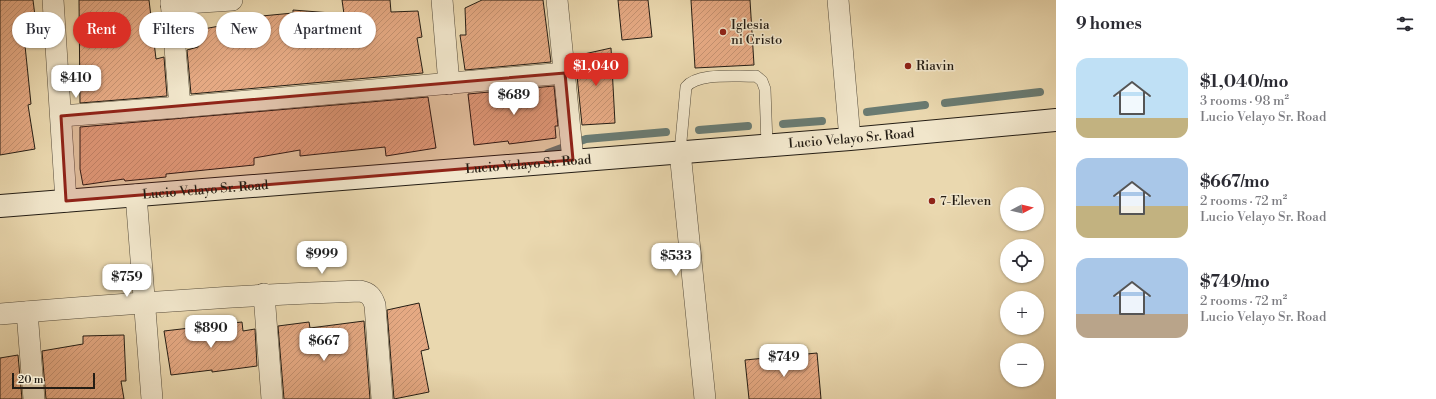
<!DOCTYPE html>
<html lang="en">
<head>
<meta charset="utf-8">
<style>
	:root { --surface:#fff; --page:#f7f7f7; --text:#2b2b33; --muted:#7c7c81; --accent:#d93025 }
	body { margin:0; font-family:"Libre Bodoni",serif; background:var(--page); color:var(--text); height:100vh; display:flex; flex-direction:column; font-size:15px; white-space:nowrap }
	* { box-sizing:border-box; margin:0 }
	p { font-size:13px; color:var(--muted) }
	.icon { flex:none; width:22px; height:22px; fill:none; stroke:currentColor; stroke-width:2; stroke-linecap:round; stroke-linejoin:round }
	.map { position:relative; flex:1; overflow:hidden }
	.sheet { display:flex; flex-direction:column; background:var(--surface); width:380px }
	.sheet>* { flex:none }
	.guide { position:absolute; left:12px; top:12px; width:380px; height:36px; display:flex; gap:8px }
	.needle { width:26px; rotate:83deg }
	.buttons { position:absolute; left:1000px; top:187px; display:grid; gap:8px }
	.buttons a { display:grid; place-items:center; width:44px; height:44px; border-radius:50%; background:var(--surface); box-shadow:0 1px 3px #0004; font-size:20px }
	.scale { position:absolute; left:12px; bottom:10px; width:83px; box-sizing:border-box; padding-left:4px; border:2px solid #241d14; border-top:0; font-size:11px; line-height:14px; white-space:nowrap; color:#241d14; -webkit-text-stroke:3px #f1e6cb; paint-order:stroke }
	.price { position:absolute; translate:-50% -34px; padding:0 9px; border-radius:8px; background:#fff; color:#222; font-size:13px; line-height:26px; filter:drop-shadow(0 1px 2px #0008) }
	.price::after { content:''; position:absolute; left:50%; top:24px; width:12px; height:9px; margin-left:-6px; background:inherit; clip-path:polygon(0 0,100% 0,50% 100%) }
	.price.active { background:var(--accent); color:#fff }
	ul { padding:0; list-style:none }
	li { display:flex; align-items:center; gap:12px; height:100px; padding:0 20px }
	li span { display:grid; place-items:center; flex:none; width:112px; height:80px; border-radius:12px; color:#555 }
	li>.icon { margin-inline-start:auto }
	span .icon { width:48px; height:48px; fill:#fffc; stroke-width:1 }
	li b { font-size:17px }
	h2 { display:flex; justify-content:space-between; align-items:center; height:48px; padding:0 20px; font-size:17px }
	.pill { padding:0 14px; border-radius:18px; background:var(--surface); box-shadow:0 1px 3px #0004; font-size:14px; line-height:36px }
	.pill.active { background:var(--accent); color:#fff }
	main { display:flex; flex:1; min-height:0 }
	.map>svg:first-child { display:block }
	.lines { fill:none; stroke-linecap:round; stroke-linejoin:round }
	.stream { stroke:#6a7b72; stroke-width:8 }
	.building { fill:url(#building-hatch); stroke:#241d14 }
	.service-casing { stroke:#564c3b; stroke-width:12 }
	.minor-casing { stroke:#564c3b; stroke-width:22 }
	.secondary-casing { stroke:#241d14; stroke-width:24 }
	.service { stroke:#f1e6cb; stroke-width:11 }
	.minor { stroke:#f1e6cb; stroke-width:21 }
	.secondary { stroke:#f1e6cb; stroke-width:22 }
	.marked { fill:#8f2418; fill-opacity:0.2; stroke:#8f2418; stroke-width:3; stroke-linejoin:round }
	.poi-dot { fill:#8f2418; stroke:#f1e6cb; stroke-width:1.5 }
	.labels { text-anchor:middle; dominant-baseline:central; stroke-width:3; stroke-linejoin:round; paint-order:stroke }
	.poi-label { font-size:13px; fill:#241d14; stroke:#f1e6cb; text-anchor:start }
	.street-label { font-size:13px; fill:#241d14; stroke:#f1e6cb }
</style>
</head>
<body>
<main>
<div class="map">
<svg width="1056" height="399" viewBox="0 0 1056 399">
	<defs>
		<pattern id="building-hatch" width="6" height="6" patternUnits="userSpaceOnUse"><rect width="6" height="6" fill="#e5a983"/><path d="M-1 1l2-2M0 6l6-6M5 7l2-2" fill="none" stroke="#c49170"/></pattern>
	</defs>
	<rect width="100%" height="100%" fill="#ead8af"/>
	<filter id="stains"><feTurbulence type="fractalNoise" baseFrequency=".005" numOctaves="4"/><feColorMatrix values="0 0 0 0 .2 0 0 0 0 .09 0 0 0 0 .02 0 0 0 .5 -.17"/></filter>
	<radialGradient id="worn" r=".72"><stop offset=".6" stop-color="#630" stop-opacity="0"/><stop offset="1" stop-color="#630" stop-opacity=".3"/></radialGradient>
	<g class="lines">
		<!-- stream -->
		<g class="stream">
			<polyline points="945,103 1040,92"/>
			<polyline points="867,112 925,105"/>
			<polyline points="783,124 822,121"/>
			<polyline points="699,130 748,126"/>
			<polyline points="548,153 586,139 666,132"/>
		</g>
	</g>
	<!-- building -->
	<g class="building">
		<polygon points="0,0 33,0 36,24 23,26 31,104 28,105 35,149 0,155"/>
		<polygon points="79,0 149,0 156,59 164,57 167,96 80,103"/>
		<polygon points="342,0 390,0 391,12 418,11 422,37 417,38 423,73 191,94 187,50 198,47 198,30 241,22 241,18 293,13 293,10 344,14"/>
		<polygon points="482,0 543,0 551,62 465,70 460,35 466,35 465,8"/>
		<polygon points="618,0 648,0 652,37 622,40"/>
		<polygon points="691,0 750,0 754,65 695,68"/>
		<polygon points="611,48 615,123 582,125 575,56"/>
		<polygon points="554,86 558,126 555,126 556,138 509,144 508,141 474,145 468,94"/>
		<polygon points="428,97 436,148 386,156 385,147 300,156 300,150 254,158 254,165 166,174 166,177 125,181 124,179 83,185 80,169 80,127"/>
		<polygon points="419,303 429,349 421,351 429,392 394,399 387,310"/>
		<polygon points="364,321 370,399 284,399 278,326 309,322 310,328"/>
		<polygon points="242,322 243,331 255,329 257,366 212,372 212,370 171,375 164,331"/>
		<polygon points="124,335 126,381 121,381 124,399 46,399 42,351 83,344 83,336"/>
		<polygon points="817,353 821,399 749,399 745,360"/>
		<polygon points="18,355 22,399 0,399 0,358"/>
	</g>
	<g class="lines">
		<!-- service casing -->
		<g class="service-casing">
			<path id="service" d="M680,152l6,-65c12,-15 51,-10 70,-11l6,5 3,8 2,56"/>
		</g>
		<!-- minor casing -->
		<g class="minor-casing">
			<g id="minor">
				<polyline points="53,0 66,201"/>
				<polyline points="171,0 180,107"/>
				<polyline points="442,0 449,84"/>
				<polyline points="557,0 573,160"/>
				<polyline points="838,0 850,139"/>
				<polyline points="171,4 232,0"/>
				<polyline points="61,116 180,107 565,73"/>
				<polyline points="680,152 705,399"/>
				<polyline points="136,195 152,399"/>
				<polyline points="264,294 272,399"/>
				<polyline points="27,312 34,399"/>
				<path d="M0,314c121,-10 239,-19 360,-23 9,2 12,5 15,14l7,94"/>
			</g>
		</g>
		<!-- secondary casing -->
		<g class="secondary-casing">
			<g id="secondary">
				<path id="s1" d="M0,206l850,-67 206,-19"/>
			</g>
		</g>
		<!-- service -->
		<use href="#service" class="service"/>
		<!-- minor -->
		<use href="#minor" class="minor"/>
		<!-- secondary -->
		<use href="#secondary" class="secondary"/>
	</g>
	<!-- marked area -->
	<path class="marked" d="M565,73l8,87 -507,41 -5,-85z"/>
	<!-- markers -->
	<g class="poi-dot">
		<circle cx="723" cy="32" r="4"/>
		<circle cx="908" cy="66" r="4"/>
		<circle cx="932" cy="201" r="4"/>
	</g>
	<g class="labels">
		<!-- poi labels -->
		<g class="poi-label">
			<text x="731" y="25">Iglesia<tspan x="731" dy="15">ni Cristo</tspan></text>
			<text x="916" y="66">Riavin</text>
			<text x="940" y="201">7-Eleven</text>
		</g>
		<!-- street labels -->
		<g class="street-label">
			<text stroke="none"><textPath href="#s1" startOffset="854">Lucio Velayo Sr. Road</textPath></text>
			<text stroke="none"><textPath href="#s1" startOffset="530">Lucio Velayo Sr. Road</textPath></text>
			<text stroke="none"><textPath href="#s1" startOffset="206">Lucio Velayo Sr. Road</textPath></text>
		</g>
	</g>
	<rect width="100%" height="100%" filter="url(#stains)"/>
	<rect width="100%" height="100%" fill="url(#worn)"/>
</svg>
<div class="buttons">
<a><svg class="needle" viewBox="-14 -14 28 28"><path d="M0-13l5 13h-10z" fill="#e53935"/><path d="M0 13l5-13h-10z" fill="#7c7c81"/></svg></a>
<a><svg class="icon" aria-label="locate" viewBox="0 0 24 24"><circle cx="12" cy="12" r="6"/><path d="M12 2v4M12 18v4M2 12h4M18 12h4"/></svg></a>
<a>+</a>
<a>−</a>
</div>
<div class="scale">20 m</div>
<b class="price active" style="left:596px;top:87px">$1,040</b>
<b class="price" style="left:76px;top:99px">$410</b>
<b class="price" style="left:514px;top:116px">$689</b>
<b class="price" style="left:322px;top:275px">$999</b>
<b class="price" style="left:676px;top:277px">$533</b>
<b class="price" style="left:127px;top:298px">$759</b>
<b class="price" style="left:211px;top:349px">$890</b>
<b class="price" style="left:324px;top:362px">$667</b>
<b class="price" style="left:784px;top:378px">$749</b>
<div class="guide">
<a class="pill">Buy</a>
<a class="pill active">Rent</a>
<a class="pill">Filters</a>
<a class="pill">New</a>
<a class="pill">Apartment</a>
</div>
</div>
<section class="sheet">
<h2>9 homes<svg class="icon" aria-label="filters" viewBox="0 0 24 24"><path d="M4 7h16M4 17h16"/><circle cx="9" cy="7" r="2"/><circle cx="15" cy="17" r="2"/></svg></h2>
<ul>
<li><span style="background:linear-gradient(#bfe0f5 75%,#c2b280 0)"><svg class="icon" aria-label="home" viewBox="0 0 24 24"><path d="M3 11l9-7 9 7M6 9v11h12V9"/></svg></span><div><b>$1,040/mo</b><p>3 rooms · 98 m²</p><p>Lucio Velayo Sr. Road</p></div></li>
<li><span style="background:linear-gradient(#a9c7e8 60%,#c2b280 0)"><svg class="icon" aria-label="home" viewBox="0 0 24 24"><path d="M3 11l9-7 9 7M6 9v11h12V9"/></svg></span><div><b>$667/mo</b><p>2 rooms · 72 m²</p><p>Lucio Velayo Sr. Road</p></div></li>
<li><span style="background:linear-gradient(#a9c7e8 70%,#b9a48a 0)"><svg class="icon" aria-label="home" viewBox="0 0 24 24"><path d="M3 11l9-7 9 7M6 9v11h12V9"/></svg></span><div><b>$749/mo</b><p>2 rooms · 72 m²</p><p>Lucio Velayo Sr. Road</p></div></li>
</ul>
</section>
</main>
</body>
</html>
